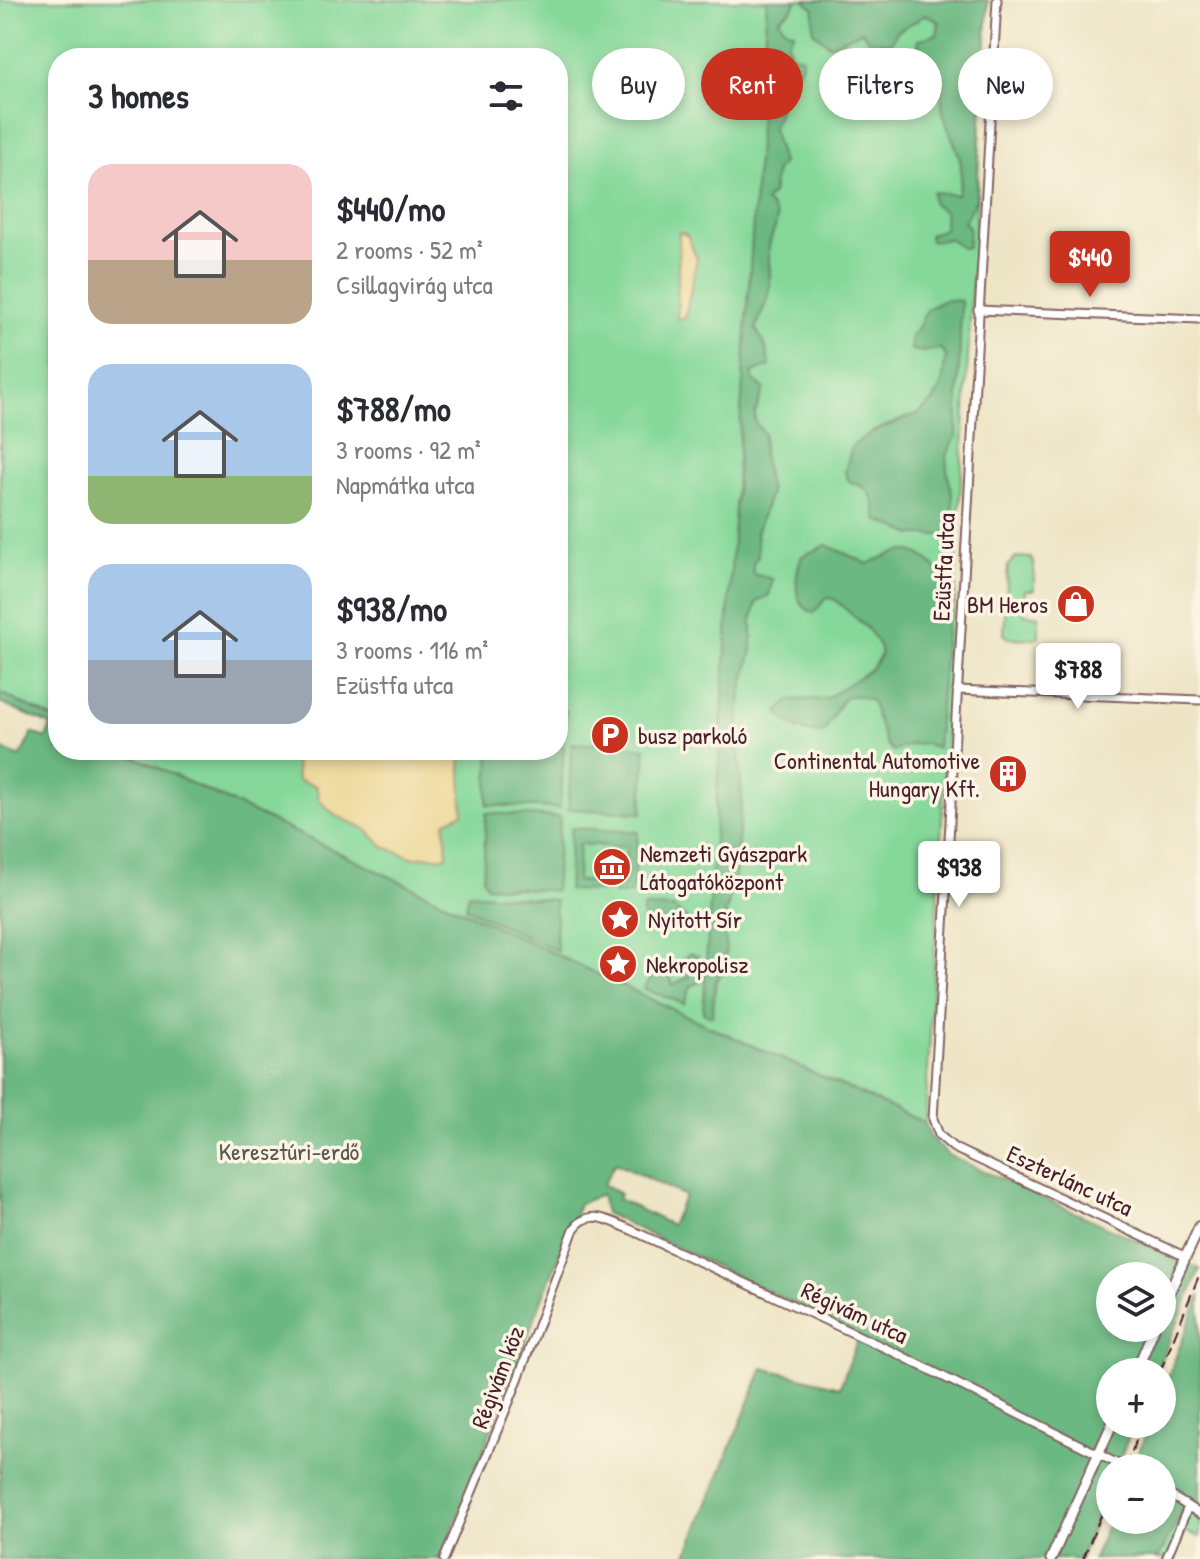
<!DOCTYPE html>
<html lang="en">
<head>
<meta charset="utf-8">
<style>
	:root { --surface:#fff; --page:#f7f7f7; --text:#2b2b33; --muted:#7c7c81; --accent:#c8321e }
	body { margin:0; font-family:"Patrick Hand",sans-serif; background:var(--page); color:var(--text); height:100vh; display:flex; flex-direction:column; font-size:30px; white-space:nowrap }
	* { box-sizing:border-box; margin:0 }
	p { font-size:26px; color:var(--muted) }
	.icon { flex:none; width:44px; height:44px; fill:none; stroke:currentColor; stroke-width:2; stroke-linecap:round; stroke-linejoin:round }
	.map { position:relative; flex:1; overflow:hidden }
	.details { position:absolute; left:48px; top:48px; width:520px; height:712px; display:flex; flex-direction:column; background:var(--surface); border-radius:32px; box-shadow:0 4px 12px #0003 }
	.details>* { flex:none }
	.guide { position:absolute; left:592px; top:48px; width:488px; height:72px; display:flex; gap:16px }
	.buttons { position:absolute; left:1096px; top:1262px; display:grid; gap:16px }
	.buttons a { display:grid; place-items:center; width:80px; height:80px; border-radius:50%; background:var(--surface); box-shadow:0 4px 12px #0003; font-size:40px }
	.price { position:absolute; translate:-50% -68px; padding:0 18px; border-radius:8px; background:#fff; color:#222; font-size:26px; line-height:52px; filter:drop-shadow(0 2px 4px #0008) }
	.price::after { content:''; position:absolute; left:50%; top:48px; width:24px; height:18px; margin-left:-12px; background:inherit; clip-path:polygon(0 0,100% 0,50% 100%) }
	.price.active { background:var(--accent); color:#fff }
	ul { padding:0; list-style:none }
	li { display:flex; align-items:center; gap:24px; height:200px; padding:0 40px }
	li span { display:grid; place-items:center; flex:none; width:224px; height:160px; border-radius:24px; color:#555 }
	li>.icon { margin-inline-start:auto }
	span .icon { width:96px; height:96px; fill:#fffc; stroke-width:1 }
	li b { font-size:34px }
	h2 { display:flex; justify-content:space-between; align-items:center; height:96px; padding:0 40px; font-size:34px }
	.pill { padding:0 28px; border-radius:36px; background:var(--surface); box-shadow:0 4px 12px #0003; font-size:28px; line-height:72px }
	.pill.active { background:var(--accent); color:#fff }
	.map>svg:first-child { display:block }
	.green { fill:#85d89a; stroke:#687c62; stroke-width:2 }
	.forest { fill:#6cb882; stroke:#5b6c56; stroke-width:2; fill-rule:evenodd }
	.sand { fill:#eeda9e; stroke:#9c7c64; stroke-width:2 }
	.lines { fill:none; stroke-linecap:round; stroke-linejoin:round }
	.minor-casing { stroke:#836461; stroke-width:11 }
	.tertiary-casing { stroke:#836461; stroke-width:13 }
	.minor { stroke:#fff; stroke-width:7 }
	.tertiary { stroke:#fff; stroke-width:9 }
	.rail { stroke:#4a1f2b; stroke-width:2; stroke-dasharray:12 6; stroke-linecap:butt }
	.labels { text-anchor:middle; dominant-baseline:central; stroke-width:7; stroke-linejoin:round; paint-order:stroke }
	.street-label { font-size:24px; fill:#4a1f2b; stroke:#fcf5e5 }
	.poi-label { font-size:24px; fill:#4a1f2b; stroke:#fcf5e5; text-anchor:start }
	.park-label { font-size:24px; fill:#5c564c; stroke:#fcf5e5 }
</style>
</head>
<body>
<div class="map">
<svg width="1200" height="1559" viewBox="0 0 1200 1559">
	<rect width="100%" height="100%" fill="#fcf5e5"/>
	<filter id="ink" filterUnits="userSpaceOnUse"><feTurbulence type="fractalNoise" baseFrequency=".0125" numOctaves="2"/><feDisplacementMap in="SourceGraphic" scale="16" xChannelSelector="R" yChannelSelector="G"/><feConvolveMatrix kernelMatrix="1 2 1 2 8 2 1 2 1" color-interpolation-filters="sRGB"/></filter>
	<filter id="wash" filterUnits="userSpaceOnUse"><feTurbulence type="fractalNoise" baseFrequency=".006" numOctaves="4" result="noise"/><feDisplacementMap in="SourceGraphic" scale="32" xChannelSelector="R" yChannelSelector="G"/><feGaussianBlur stdDeviation="1.8" result="paint"/><feColorMatrix in="noise" values="0 0 0 0 0 0 0 0 0 0 0 0 0 0 0 0 0 1.4 0 .05"/><feComposite in="paint" operator="in"/></filter>
	<g filter="url(#wash)">
		<rect width="100%" height="100%" fill="#eee5c6"/>
		<!-- green -->
		<g class="green">
			<polygon points="0,0 988,0 925,1123 706,1025 120,750 558,750 558,58 58,58 58,721 0,693"/>
			<polygon points="1016,557 1031,558 1034,565 1034,590 1025,590 1024,614 1039,616 1039,636 1035,639 1008,638 1004,634 1008,565"/>
			<polygon points="1189,1497 1200,1502 1200,1537 1183,1531 1172,1559 1154,1559 1158,1558"/>
		</g>
		<!-- forest -->
		<g class="forest">
			<path d="M767,0h30l-5,9 -13,10 6,10 9,3 -7,12 5,11 10,2v7l-7,12 -16,-1c2,19 3,36 -7,52l10,36 -6,8 -4,23 -7,8c23,18 5,27 4,46 -1,15 3,29 0,45 -3,12 -10,24 -13,36l9,16 5,21 -18,7 1,7 11,8 -9,25v9l9,12 -1,20 7,39 -14,40 2,23 -5,7v11l20,5 -4,16 -12,7 -5,18v30l-11,44 -3,45 4,58 -7,80 -13,51 4,12 -1,29 -9,12 -4,35 -9,-3z"/>
			<path d="M804,0h184l-12,199 -12,23 5,5 -1,20 -5,1 -14,-9 -19,2 -1,-6 15,-6 1,-17 -12,-8 -1,-12 25,3c17,-48 -23,-63 -14,-110l-4,-4 -22,17 -2,-15 6,-21 -3,-22 19,-6 2,-12 -13,-7 -30,17 -4,11 -24,-3 -6,-9 -33,14 -16,-14 1,-22z"/>
			<path d="M946,300l15,1 -4,135c-22,30 -2,43 -4,74 0,8 -4,17 -6,25h-34l-36,-15c-5,-24 -3,-30 -28,-39l-4,-9 7,-26 22,-15 45,-18 14,-12 9,-16 4,-30 -6,-7 -16,4 -13,-2v-14c19,-17 3,-25 35,-36z"/>
			<path d="M826,545l42,19c11,-5 24,-12 36,-13 22,-2 38,24 45,41l-12,156c-18,-8 -27,-4 -44,3l-7,-7 -15,-44c-33,-14 -31,9 -47,32 -21,2 -33,-3 -46,-20l12,-12 35,-1 46,-30 10,-14c-2,-23 -31,-41 -47,-56l-8,-1 -12,15c-23,-8 -19,-40 -12,-57z"/>
			<path d="M0,693l58,28v29h62l586,275 219,98 5,14 18,18 252,114 -44,103h-46v52h24l-18,44h-6v16l-30,75h-395l78,-191 77,19 19,-52 -254,-122 -4,-19 -22,10 -138,355h-441v-811l20,9 12,-24 14,5 5,-13 -51,-22zM615,1163l70,33 -14,29 -53,-26 2,-5 -17,-9zM1110,1276h52v52h-52z"/>
			<polygon points="558,710 566,710 560,808 487,805 490,750 558,750"/>
			<polygon points="572,743 646,748 642,813 568,809"/>
			<polygon points="486,813 560,817 555,891 487,886 483,879"/>
			<polygon points="571,828 638,832 634,886 630,894 615,895 616,884 624,884 626,847 579,844 577,881 602,882 602,891 568,890"/>
			<polygon points="468,893 555,900 557,951 466,908"/>
			<polygon points="646,907 673,908 691,922 686,933 661,925 652,927 647,934 643,933 643,909"/>
			<polygon points="689,954 698,956 702,971 700,982 691,986 684,1004 644,989 656,970 671,975 672,985 689,977 683,959"/>
			<polygon points="1200,1295 1200,1502 1189,1497 1158,1558 1093,1559 1110,1519 1134,1520 1145,1526 1148,1520 1162,1520 1162,1468 1132,1468 1150,1424 1162,1424 1162,1392"/>
		</g>
		<!-- sand -->
		<g class="sand">
			<polygon points="679,232 687,235 697,258 685,318 677,319"/>
			<path d="M295,750h165l3,63 -18,9 2,34c-11,4 -18,-3 -33,2l-30,-11 -18,-18 -30,-13 -16,-15 -4,-15 -19,-6z"/>
		</g>
	</g>
	<g filter="url(#ink)">
		<g class="lines">
			<!-- minor casing -->
			<g class="minor-casing">
				<g id="minor">
					<polyline points="997,0 933,1119 939,1135 954,1148 1186,1257"/>
					<polyline points="978,310 1200,319"/>
					<polyline points="957,690 1200,700"/>
					<polyline points="1162,1490 1200,1514"/>
					<path d="M444,1559l70,-169 60,-161c14,-20 32,-10 51,-2l273,127 228,114"/>
					<polyline points="1166,1559 1188,1507"/>
				</g>
			</g>
			<!-- tertiary casing -->
			<g class="tertiary-casing">
				<g id="tertiary">
					<polyline points="1162,1308 1200,1226"/>
					<polyline points="1136,1372 1154,1328"/>
					<polyline points="1051,1559 1112,1424"/>
				</g>
			</g>
			<!-- minor -->
			<use href="#minor" class="minor"/>
			<!-- tertiary -->
			<use href="#tertiary" class="tertiary"/>
			<!-- rail -->
			<g class="rail">
				<polyline points="1160,1372 1200,1273"/>
				<polyline points="1125,1468 1143,1424"/>
				<polyline points="1083,1559 1110,1494"/>
			</g>
		</g>
	</g>
	<!-- icons -->
	<defs>
		<g id="shop-disc" transform="scale(2)"><circle r="9.5" fill="#c8321e" stroke="#fcf5e5"/><path d="M-5-2.5h2.3a2.7 3.5 0 0 1 5.4 0H5L5.5 6h-11ZM-1.5-2.5h3a1.5 2.3 0 0 0-3 0Z" fill="#fff"/></g>
		<g id="parking-disc" transform="scale(2)"><circle r="9.5" fill="#c8321e" stroke="#fcf5e5"/><path d="M-3.5-5.5H1a3.5 3.5 0 0 1 0 7H-1V5.5H-3.5ZM-1-3.4V-.6H.8a1.4 1.4 0 0 0 0-2.8Z" fill="#fff"/></g>
		<g id="building-disc" transform="scale(2)"><circle r="9.5" fill="#c8321e" stroke="#fcf5e5"/><path d="M-4-6H4V6H1V3H-1V6H-4ZM-2.5-4.3h1.7v1.8h-1.7ZM.8-4.3h1.7v1.8H.8ZM-2.5-1h1.7V.8h-1.7ZM.8-1h1.7V.8H.8Z" fill="#fff"/></g>
		<g id="museum-disc" transform="scale(2)"><circle r="9.5" fill="#c8321e" stroke="#fcf5e5"/><path d="M0-6L6-3V-2H-6V-3ZM-5-1h2V3h-2ZM-1-1h2V3h-2ZM3-1h2V3H3ZM-6 4H6V6H-6Z" fill="#fff"/></g>
		<g id="sight-disc" transform="scale(2)"><circle r="9.5" fill="#c8321e" stroke="#fcf5e5"/><path d="M0-6L1.8-2.2L6-1.7L2.9 1.2L3.7 5.4L0 3.3L-3.7 5.4L-2.9 1.2L-6-1.7L-1.8-2.2Z" fill="#fff"/></g>
	</defs>
	<g fill-rule="evenodd">
		<use href="#shop-disc" x="1076" y="604"/>
		<use href="#parking-disc" x="610" y="735"/>
		<use href="#building-disc" x="1008" y="774"/>
		<use href="#museum-disc" x="612" y="867"/>
		<use href="#sight-disc" x="620" y="919"/>
		<use href="#sight-disc" x="618" y="964"/>
	</g>
	<g class="labels">
		<!-- street labels -->
		<g class="street-label">
			<text transform="translate(943 567) rotate(-87)">Ezüstfa utca</text>
			<text transform="translate(1070 1180) rotate(25)">Eszterlánc utca</text>
			<text transform="translate(855 1312) rotate(25)">Régivám utca</text>
			<text transform="translate(497 1377) rotate(-69)">Régivám köz</text>
		</g>
		<!-- poi labels -->
		<g class="poi-label">
			<text x="1048" y="604" text-anchor="end">BM Heros</text>
			<text x="638" y="735">busz parkoló</text>
			<text x="980" y="760" text-anchor="end">Continental Automotive<tspan x="980" dy="28">Hungary Kft.</tspan></text>
			<text x="640" y="853">Nemzeti Gyászpark<tspan x="640" dy="28">Látogatóközpont</tspan></text>
			<text x="648" y="919">Nyitott Sír</text>
			<text x="646" y="964">Nekropolisz</text>
		</g>
		<!-- park labels -->
		<g class="park-label">
			<text x="289" y="1151">Keresztúri-erdő</text>
		</g>
	</g>
</svg>
<div class="buttons">
<a><svg class="icon" aria-label="layers" viewBox="0 0 24 24"><path d="M12 4l9 5-9 5-9-5zM3 14l9 5 9-5"/></svg></a>
<a>+</a>
<a>−</a>
</div>
<b class="price active" style="left:1090px;top:299px">$440</b>
<b class="price" style="left:1078px;top:711px">$788</b>
<b class="price" style="left:959px;top:909px">$938</b>
<div class="guide">
<a class="pill">Buy</a>
<a class="pill active">Rent</a>
<a class="pill">Filters</a>
<a class="pill">New</a>
</div>
<section class="details">
<h2>3 homes<svg class="icon" aria-label="filters" viewBox="0 0 24 24"><path d="M4 7h16M4 17h16"/><circle cx="9" cy="7" r="2"/><circle cx="15" cy="17" r="2"/></svg></h2>
<ul>
<li><span style="background:linear-gradient(#f6c9c9 60%,#b9a48a 0)"><svg class="icon" aria-label="home" viewBox="0 0 24 24"><path d="M3 11l9-7 9 7M6 9v11h12V9"/></svg></span><div><b>$440/mo</b><p>2 rooms · 52 m²</p><p>Csillagvirág utca</p></div></li>
<li><span style="background:linear-gradient(#a9c7e8 70%,#8fb573 0)"><svg class="icon" aria-label="home" viewBox="0 0 24 24"><path d="M3 11l9-7 9 7M6 9v11h12V9"/></svg></span><div><b>$788/mo</b><p>3 rooms · 92 m²</p><p>Napmátka utca</p></div></li>
<li><span style="background:linear-gradient(#a9c7e8 60%,#9aa5b1 0)"><svg class="icon" aria-label="home" viewBox="0 0 24 24"><path d="M3 11l9-7 9 7M6 9v11h12V9"/></svg></span><div><b>$938/mo</b><p>3 rooms · 116 m²</p><p>Ezüstfa utca</p></div></li>
</ul>
</section>
</div>
</body>
</html>
